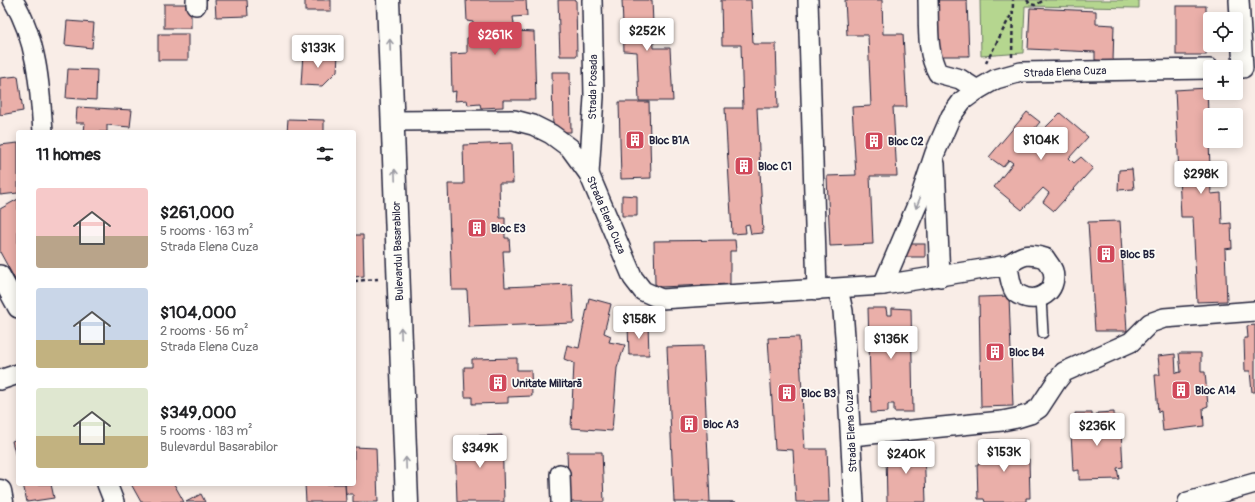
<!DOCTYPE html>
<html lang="en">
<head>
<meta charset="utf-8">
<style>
	:root { --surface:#fff; --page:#f6f6f6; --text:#202124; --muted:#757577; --accent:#d1495b }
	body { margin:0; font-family:Pangolin,sans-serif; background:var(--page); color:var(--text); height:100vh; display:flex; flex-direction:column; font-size:15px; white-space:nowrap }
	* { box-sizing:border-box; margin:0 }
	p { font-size:13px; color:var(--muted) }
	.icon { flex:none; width:22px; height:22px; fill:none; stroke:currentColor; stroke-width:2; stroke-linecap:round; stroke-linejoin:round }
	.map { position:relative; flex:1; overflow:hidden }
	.details { position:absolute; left:16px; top:130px; width:340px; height:356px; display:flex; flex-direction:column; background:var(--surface); border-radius:4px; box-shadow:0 2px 10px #0003 }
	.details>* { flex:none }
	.buttons { position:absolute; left:1203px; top:12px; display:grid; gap:8px }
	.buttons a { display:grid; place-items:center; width:40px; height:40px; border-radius:4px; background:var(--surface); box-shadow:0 2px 10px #0003; font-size:20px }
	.price { position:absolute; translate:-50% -34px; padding:0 9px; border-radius:4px; background:#fff; color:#222; font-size:13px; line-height:26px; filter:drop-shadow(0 1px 2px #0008) }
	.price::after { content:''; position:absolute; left:50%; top:24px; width:12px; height:9px; margin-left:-6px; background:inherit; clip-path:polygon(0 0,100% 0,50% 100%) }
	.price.current { background:var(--accent); color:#fff }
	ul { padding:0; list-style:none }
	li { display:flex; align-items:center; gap:12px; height:100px; padding:0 20px }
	li span { display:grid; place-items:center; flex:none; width:112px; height:80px; border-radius:4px; color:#555 }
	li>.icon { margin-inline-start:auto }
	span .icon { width:48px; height:48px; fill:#fffc; stroke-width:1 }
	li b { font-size:17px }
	h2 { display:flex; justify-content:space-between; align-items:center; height:48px; padding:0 20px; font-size:17px }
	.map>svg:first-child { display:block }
	.park { fill:#b5d68f; stroke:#6c7c65 }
	.building { fill:#eaafa9; stroke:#22223b }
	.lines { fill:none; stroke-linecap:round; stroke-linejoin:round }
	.service-casing { stroke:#22223b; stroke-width:12 }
	.minor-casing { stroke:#22223b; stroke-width:22 }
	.secondary-casing { stroke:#22223b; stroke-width:25 }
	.primary-casing { stroke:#22223b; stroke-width:25 }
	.path { stroke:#22223b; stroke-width:2.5; stroke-dasharray:4 3; stroke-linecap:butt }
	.service { stroke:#fdfcf7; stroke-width:9 }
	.minor { stroke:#fdfcf7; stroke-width:19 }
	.secondary { stroke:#fdfcf7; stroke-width:22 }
	.primary { stroke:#fdfcf7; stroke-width:22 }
	.oneway { stroke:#9a9aa2 }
	.labels { text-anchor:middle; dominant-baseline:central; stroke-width:3.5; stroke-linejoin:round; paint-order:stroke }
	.street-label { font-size:11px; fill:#22223b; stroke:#fdfcf7 }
	.poi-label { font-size:11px; font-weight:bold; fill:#22223b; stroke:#fdfcf7; text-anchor:start }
</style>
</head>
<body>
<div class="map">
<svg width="1255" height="502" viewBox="0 0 1255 502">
	<rect width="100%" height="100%" fill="#f9ede7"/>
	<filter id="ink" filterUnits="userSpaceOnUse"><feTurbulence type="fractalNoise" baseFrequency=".025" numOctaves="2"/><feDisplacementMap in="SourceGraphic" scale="8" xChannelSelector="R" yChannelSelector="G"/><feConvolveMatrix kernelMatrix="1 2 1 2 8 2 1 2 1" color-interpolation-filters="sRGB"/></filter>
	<g filter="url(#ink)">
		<!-- park -->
		<polygon class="park" points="980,0 1139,0 1139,8 1025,6 1023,53 981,56"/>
		<!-- building -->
		<g class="building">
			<polygon points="215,0 247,0 248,16 216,17"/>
			<rect x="305" y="0" width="26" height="11"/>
			<polygon points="466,0 526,0 527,16 513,17 515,31 534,32 536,100 503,100 503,107 481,108 480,104 468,105 467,100 455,101 456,91 452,92 451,54 467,53 467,38 473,37 473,22 467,21"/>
			<polygon points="558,0 576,0 577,56 560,56"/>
			<polygon points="622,0 652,0 654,48 670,48 673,101 639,101 637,52 624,51"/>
			<polygon points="721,0 751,0 753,44 776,44 778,108 757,108 763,233 751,234 749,224 745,225 746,233 732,234 725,108 743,108 741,45 722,45"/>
			<polygon points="845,0 882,0 883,34 903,34 907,107 893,107 897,176 870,176 873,244 830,246 827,176 856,175 852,107 871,106 868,35 847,35"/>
			<polygon points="934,0 967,0 969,56 937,56"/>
			<rect x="164" y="4" width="27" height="24"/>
			<rect x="1176" y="6" width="30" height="49"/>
			<polygon points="1030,8 1096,11 1096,24 1114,25 1113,61 1095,60 1095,52 1028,49"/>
			<polygon points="67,21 94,23 92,48 65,45"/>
			<rect x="158" y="34" width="30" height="26"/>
			<polygon points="303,53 338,55 337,71 322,86 301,85"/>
			<polygon points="68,69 97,70 96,100 66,98"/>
			<polygon points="552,72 570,72 571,132 553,132"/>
			<polygon points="18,76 23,111 0,115 0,78"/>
			<polygon points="1207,88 1211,194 1221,193 1222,224 1231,223 1232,248 1225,249 1227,301 1197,302 1193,217 1181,217 1175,90"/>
			<polygon points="619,102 649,102 651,178 621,179"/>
			<polygon points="77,107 132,110 130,127 107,125 107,132 84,132 85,123 76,123"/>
			<polygon points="1027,112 1040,122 1035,128 1040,133 1060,113 1088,137 1069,158 1074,163 1081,157 1093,168 1054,211 1043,202 1049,193 1043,188 1022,210 994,187 1013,163 1009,160 1003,167 989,157"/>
			<polygon points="288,119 324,120 324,132 287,132"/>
			<polygon points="18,143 18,193 0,195 0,145"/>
			<polygon points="512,143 513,183 499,183 500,218 505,218 505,238 509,238 510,251 503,251 505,287 572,284 574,323 469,327 467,290 452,290 448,184 464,184 463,145"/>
			<polygon points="1132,169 1134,189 1118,190 1119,170"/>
			<polygon points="622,195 637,196 637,216 622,216"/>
			<polygon points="18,199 18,285 0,252 0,209"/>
			<polygon points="1120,221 1127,331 1095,331 1088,222"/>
			<polygon points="354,235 363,235 364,276 354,277"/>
			<polygon points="735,240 736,251 730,251 730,284 660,287 655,284 654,241"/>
			<rect x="904" y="244" width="21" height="13"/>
			<polygon points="1009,296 1013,406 981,407 979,297"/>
			<polygon points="589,298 611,304 604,333 611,336 609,342 625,345 617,368 612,431 571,428 574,363 564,359 567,345 579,348"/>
			<polygon points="868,308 886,308 887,315 892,315 892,308 911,309 913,412 894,412 894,404 888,404 888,412 871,413"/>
			<polygon points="648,324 649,355 629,355 628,325"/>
			<polygon points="1255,325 1255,392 1252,392 1250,371 1245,371 1244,338 1248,338 1247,326"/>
			<polygon points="799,337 805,449 827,449 829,502 796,502 793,450 775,449 768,338"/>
			<polygon points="703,346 710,502 736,502 674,502 667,347"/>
			<polygon points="1179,353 1201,353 1201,372 1205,372 1208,406 1203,408 1204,426 1163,431 1161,411 1158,412 1155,375 1160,375 1158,356 1175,354 1176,373 1181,372"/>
			<polygon points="517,358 517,370 531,370 532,396 508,397 508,403 472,404 472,397 465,397 464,367 472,367 472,359"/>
			<polygon points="1114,412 1115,430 1121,430 1123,467 1117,468 1119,479 1079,480 1079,470 1073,471 1071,433 1076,433 1075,413 1092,413 1092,430 1097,429 1097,413"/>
			<polygon points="502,435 504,502 457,502 455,437"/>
			<polygon points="18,439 18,461 17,461 12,441"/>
			<polygon points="981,440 999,440 999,461 1004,461 1004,441 1024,440 1025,459 1029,459 1030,498 1026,498 1026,502 985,502 984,499 978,499 977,464 981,464"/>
			<polygon points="903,446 924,446 926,502 887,502 886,453 904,451"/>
			<polygon points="354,447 376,448 378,502 353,502 353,494 346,494 345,484 354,484"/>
			<polygon points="567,452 602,452 604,502 569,502"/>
			<polygon points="23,484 51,484 54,498 27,502"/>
			<polygon points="131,484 174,484 184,502 141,502"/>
			<polygon points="296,484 345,484 346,502 306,502 305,484"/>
			<polygon points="201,494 205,502 186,502"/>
		</g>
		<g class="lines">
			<!-- service casing -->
			<g class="service-casing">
				<polyline id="service" points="1041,298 1043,333"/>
			</g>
			<!-- minor casing -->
			<g class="minor-casing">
				<g id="minor">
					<path d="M13,0c24,39 27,87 30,132"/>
					<polyline points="196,0 196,5"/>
					<polyline points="808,0 817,290"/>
					<path d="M928,0c1,24 -2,52 10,73l22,6 17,11"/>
					<polyline points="1239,0 1243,68"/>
					<path d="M393,121l121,-1 19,5 18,9 19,14 19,26 44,104 10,13 18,8 222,-14 125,-20c15,-11 20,-12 37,-7 2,4 7,9 8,13 5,20 -15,34 -33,24 -1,0 -4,-2 -5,-3 -5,-7 -6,-19 -7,-27"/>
					<polyline points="935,164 940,277"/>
					<polyline points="589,174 594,97 592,0"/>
					<polyline points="0,275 18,308"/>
					<polyline points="883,285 920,198 935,153 951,116 962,101 977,90 996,79 1021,72 1210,69"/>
					<polyline points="838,289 843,311 845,336 854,502"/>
					<polyline points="0,380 18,374"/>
					<polyline points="851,436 1002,421 1017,418 1030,414 1039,408 1056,382 1064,372 1131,342 1150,323 1164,318 1255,311"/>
					<polyline points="560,474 561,502"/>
					<polyline points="107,484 114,502"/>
					<polyline points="1188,502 1255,483"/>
				</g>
			</g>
			<!-- secondary casing -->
			<g class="secondary-casing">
				<polyline id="secondary" points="388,0 407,502"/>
			</g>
			<!-- primary casing -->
			<g class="primary-casing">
				<polyline id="primary" points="0,491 2,502"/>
			</g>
			<!-- path -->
			<g class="path">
				<polyline points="1027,0 1030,4 1035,5 1045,0"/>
				<polyline points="1012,57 1013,0"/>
				<polyline points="986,63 1013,11"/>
				<polyline points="354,281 378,279"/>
			</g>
			<!-- service -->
			<use href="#service" class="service"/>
			<!-- minor -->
			<use href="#minor" class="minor"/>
			<!-- secondary -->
			<use href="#secondary" class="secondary"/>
			<!-- primary -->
			<use href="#primary" class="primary"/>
		</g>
		<!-- one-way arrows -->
		<defs><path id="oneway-shaft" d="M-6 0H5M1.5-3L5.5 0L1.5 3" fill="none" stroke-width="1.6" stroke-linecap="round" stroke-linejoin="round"/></defs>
		<g class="oneway">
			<use href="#oneway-shaft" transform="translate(390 45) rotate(-92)"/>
			<use href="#oneway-shaft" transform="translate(395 175) rotate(-92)"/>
			<use href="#oneway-shaft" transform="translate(918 203) rotate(112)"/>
			<use href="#oneway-shaft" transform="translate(401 333) rotate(-92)"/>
			<use href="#oneway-shaft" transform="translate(406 463) rotate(-92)"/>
		</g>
	</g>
	<!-- icons -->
	<defs>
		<g id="building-square" transform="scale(1)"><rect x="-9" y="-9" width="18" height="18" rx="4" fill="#d1495b" stroke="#fdfcf7"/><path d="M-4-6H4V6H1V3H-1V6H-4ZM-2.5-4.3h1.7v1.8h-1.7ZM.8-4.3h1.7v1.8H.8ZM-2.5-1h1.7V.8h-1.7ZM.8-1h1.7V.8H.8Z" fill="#fff"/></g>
	</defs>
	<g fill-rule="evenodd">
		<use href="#building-square" x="635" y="140"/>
		<use href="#building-square" x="874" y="141"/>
		<use href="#building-square" x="744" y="166"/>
		<use href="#building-square" x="477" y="228"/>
		<use href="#building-square" x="1106" y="254"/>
		<use href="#building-square" x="995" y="352"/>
		<use href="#building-square" x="498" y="383"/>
		<use href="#building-square" x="1181" y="390"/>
		<use href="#building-square" x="787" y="393"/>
		<use href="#building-square" x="689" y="424"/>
	</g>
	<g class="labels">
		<!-- street labels -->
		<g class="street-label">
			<text transform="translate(1065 72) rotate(-2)">Strada Elena Cuza</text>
			<text transform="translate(593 87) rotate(-89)">Strada Posada</text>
			<text transform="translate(606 215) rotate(67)">Strada Elena Cuza</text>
			<text transform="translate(398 251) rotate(-92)">Bulevardul Basarabilor</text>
			<text transform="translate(851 431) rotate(-93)">Strada Elena Cuza</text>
		</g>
		<!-- poi labels -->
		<g class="poi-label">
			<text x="649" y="140">Bloc B1A</text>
			<text x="888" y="141">Bloc C2</text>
			<text x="758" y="166">Bloc C1</text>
			<text x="491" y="228">Bloc E3</text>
			<text x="1120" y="254">Bloc B5</text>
			<text x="1009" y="352">Bloc B4</text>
			<text x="512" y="383">Unitate Militară</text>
			<text x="1195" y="390">Bloc A14</text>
			<text x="801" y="393">Bloc B3</text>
			<text x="703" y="424">Bloc A3</text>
		</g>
	</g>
</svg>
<div class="buttons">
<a><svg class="icon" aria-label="locate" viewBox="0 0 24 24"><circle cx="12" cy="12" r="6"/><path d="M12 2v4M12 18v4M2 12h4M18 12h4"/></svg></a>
<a>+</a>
<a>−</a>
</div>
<b class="price" style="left:647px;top:52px">$252K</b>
<b class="price current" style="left:495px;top:56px">$261K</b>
<b class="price" style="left:318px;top:69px">$133K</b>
<b class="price" style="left:1041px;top:161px">$104K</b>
<b class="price" style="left:1201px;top:195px">$298K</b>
<b class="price" style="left:639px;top:340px">$158K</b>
<b class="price" style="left:891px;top:360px">$136K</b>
<b class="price" style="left:1097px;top:447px">$236K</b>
<b class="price" style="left:480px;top:469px">$349K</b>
<b class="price" style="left:1004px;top:473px">$153K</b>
<b class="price" style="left:906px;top:475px">$240K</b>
<section class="details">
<h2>11 homes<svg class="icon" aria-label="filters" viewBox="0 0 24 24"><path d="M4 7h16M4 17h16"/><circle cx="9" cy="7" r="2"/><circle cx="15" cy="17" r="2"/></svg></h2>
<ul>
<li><span style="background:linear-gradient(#f6c9c9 60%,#b9a48a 0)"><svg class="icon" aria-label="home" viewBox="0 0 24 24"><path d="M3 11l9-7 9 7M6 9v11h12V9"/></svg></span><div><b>$261,000</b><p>5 rooms · 163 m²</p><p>Strada Elena Cuza</p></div></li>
<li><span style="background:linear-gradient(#c9d6e8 65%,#c2b280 0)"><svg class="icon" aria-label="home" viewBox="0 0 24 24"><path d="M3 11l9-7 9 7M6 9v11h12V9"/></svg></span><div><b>$104,000</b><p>2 rooms · 56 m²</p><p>Strada Elena Cuza</p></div></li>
<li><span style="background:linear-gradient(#dfe7d0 60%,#c2b280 0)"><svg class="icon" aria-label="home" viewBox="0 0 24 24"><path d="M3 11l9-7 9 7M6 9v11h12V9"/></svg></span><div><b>$349,000</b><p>5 rooms · 183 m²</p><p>Bulevardul Basarabilor</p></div></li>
</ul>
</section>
</div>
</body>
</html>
